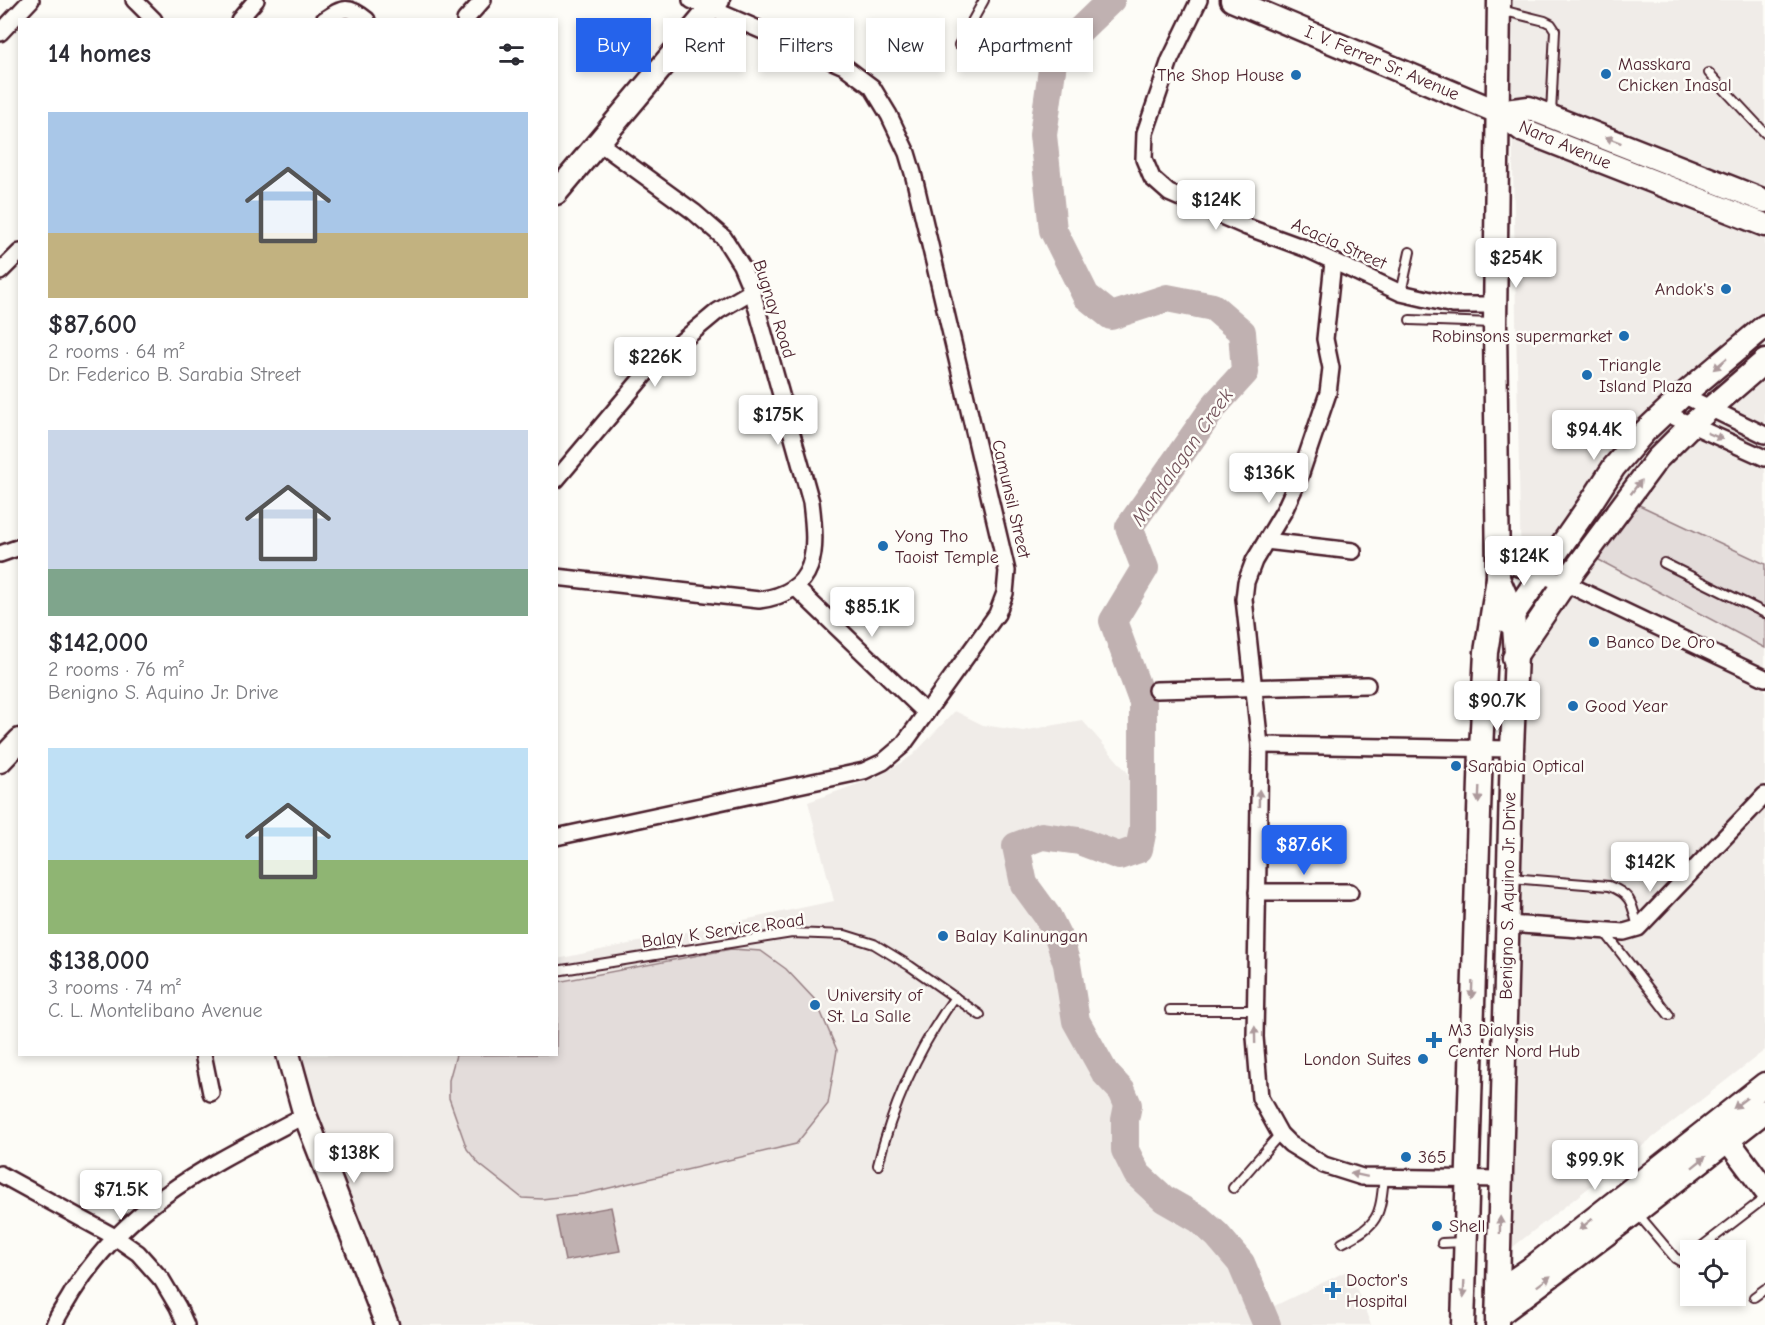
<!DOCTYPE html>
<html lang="en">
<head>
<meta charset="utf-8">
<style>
	:root { --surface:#fff; --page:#f7f7f7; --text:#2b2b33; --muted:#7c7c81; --accent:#2563eb }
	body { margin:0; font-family:"Comic Neue",sans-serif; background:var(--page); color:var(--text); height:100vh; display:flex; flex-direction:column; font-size:22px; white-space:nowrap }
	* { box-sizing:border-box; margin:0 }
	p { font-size:20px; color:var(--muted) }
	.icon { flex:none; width:33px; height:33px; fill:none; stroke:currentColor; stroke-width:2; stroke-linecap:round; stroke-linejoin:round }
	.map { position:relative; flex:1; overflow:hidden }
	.details { position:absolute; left:18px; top:18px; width:540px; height:1038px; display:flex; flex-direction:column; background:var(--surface); border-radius:0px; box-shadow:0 3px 9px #0003 }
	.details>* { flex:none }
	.banner { position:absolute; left:576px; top:18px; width:570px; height:54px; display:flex; gap:12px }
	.controls { position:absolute; left:1680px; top:1240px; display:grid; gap:12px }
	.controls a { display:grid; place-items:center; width:66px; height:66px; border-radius:0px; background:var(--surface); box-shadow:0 3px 9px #0003; font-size:30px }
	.price { position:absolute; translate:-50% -51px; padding:0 14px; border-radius:6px; background:#fff; color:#222; font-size:20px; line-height:39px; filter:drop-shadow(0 2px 3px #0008) }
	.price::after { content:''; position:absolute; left:50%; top:36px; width:18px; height:14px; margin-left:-9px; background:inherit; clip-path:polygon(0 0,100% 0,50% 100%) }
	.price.selected { background:var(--accent); color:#fff }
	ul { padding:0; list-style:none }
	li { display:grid; align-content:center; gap:12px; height:318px; padding:0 30px }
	li span { display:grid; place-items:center; height:186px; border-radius:0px; color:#555 }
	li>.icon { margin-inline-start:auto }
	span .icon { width:108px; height:108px; fill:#fffc; stroke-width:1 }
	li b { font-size:26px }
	h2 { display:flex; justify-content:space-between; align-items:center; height:72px; padding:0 30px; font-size:26px }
	.chip { padding:0 21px; border-radius:0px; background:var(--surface); box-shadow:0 3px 9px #0003; font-size:21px; line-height:54px }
	.chip.selected { background:var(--accent); color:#fff }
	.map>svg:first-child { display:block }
	.built { fill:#f0ece8 }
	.green { fill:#e3dcda; stroke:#967e82; stroke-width:1.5 }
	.water { fill:#c0b1b1; stroke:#91777b; stroke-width:1.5 }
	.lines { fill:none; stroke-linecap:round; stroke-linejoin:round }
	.river { stroke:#c0b1b1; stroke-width:28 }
	.lane-casing { stroke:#4a1f2b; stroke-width:12 }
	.street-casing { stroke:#4a1f2b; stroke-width:20 }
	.secondary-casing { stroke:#4a1f2b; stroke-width:27 }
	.lane { stroke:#fdfcf7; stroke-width:8 }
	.street { stroke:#fdfcf7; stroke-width:15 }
	.secondary { stroke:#fdfcf7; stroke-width:22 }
	.oneway { fill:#ac999b }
	.poi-dot { fill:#1f6fb2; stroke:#fdfcf7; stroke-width:2 }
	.labels { text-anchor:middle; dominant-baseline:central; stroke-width:5; stroke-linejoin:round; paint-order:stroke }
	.street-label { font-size:18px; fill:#4a1f2b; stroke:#fdfcf7 }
	.poi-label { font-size:18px; fill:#4a1f2b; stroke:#fdfcf7; text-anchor:start }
	.water-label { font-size:20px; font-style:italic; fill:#73525a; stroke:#fdfcf7 }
</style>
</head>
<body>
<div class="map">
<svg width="1765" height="1325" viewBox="0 0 1765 1325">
	<rect width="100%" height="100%" fill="#fdfcf7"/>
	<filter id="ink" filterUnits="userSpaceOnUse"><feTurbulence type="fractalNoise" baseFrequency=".0167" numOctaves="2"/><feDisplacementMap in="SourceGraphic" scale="12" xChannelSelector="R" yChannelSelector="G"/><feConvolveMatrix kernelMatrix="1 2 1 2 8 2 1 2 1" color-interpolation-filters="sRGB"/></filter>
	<g filter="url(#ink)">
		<!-- built -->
		<g class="built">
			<polygon points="1512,0 1765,0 1765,1050 1509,1250 1509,942 1524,726 1511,62"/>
			<polygon points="955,711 983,725 1023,731 1082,720 1141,788 1143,829 1139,849 1119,856 1079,841 1042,836 1016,847 1024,884 1048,917 1059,939 1067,964 1076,1021 1105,1073 1122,1091 1128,1105 1125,1120 1125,1150 1137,1174 1164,1199 1199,1219 1217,1235 1241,1263 1267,1325 399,1325 304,1080 298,1055 556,1054 557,959 834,901 808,802 880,776 913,755"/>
			<polygon points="1349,1270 1371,1325 1274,1325 1268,1309"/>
		</g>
		<!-- green -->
		<g class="green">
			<polygon points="1637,504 1765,564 1765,648 1597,559"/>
			<polygon points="731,949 761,951 786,969 816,1001 837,1050 828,1104 796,1144 584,1194 542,1199 522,1198 479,1164 467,1149 449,1098 449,1080 456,1055 556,1054 557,982"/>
		</g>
		<!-- water -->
		<polygon class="water" points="611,1207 620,1251 565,1261 556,1217"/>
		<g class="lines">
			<!-- river -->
			<polyline class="river" points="1111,0 1054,55 1043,135 1053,230 1086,296 1111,316 1167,298 1213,307 1242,332 1245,372 1216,404 1129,527 1145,568 1113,621 1143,703 1143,829 1139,849 1119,856 1079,841 1042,836 1016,846 1024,884 1048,917 1059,939 1067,964 1076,1021 1105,1073 1122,1091 1128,1105 1125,1120 1125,1150 1137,1174 1164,1199 1199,1219 1217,1235 1241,1263 1267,1325"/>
			<!-- lane casing -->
			<g class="lane-casing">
				<g id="lane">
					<polyline points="1501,10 1545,21 1551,24 1555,30 1551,114"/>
					<polyline points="959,45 984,0"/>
					<polyline points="1709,73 1765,133"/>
					<polyline points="1401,293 1410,252"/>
					<polyline points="1410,320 1493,323"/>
					<polyline points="1664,563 1765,613"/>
					<path d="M1510,878l99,8c24,9 23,19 29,42"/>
					<polyline points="1604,931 1669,1015"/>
					<polyline points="556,971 792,933 845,935 874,944 910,966 980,1015"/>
					<polyline points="1170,1010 1255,1010"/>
					<path d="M878,1165c15,-61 40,-117 77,-168"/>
					<polyline points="1233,1188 1280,1134"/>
					<polyline points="1637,1213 1675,1258 1680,1261 1690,1255"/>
					<path d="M1342,1243c37,-19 38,-26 42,-66"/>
					<polyline points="1442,1243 1463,1242"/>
					<polyline points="1696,1251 1765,1198"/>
					<polyline points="1754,1297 1765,1289"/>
				</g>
			</g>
			<!-- street casing -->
			<g class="street-casing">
				<g id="street">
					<polyline points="134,0 154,20"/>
					<polyline points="1199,0 1170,60 1145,133 1144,159 1152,178 1169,193 1247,227 1307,249 1401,293 1453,305 1496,305"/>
					<polyline points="239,20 256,0"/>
					<path d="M324,20c19,-13 25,-15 43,0"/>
					<polyline points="465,20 483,0"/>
					<polyline points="0,33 31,0"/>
					<polyline points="1333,262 1325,339 1331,368 1328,393 1300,476 1284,511 1254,561 1246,582 1244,599 1260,745 1255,1037 1260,1098 1280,1134 1290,1144 1324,1165 1362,1177 1501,1179"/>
					<polyline points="0,272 20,252"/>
					<polyline points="1683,395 1765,435"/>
					<polyline points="1665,413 1765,458"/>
					<polyline points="556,480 652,366 718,311 752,291"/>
					<polyline points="1266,541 1353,551"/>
					<polyline points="0,554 20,547"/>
					<polyline points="1497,561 1565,583 1765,678"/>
					<path d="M556,577l203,23c60,-8 58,-49 52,-98l-59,-211 -11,-26 -17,-27 -30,-26 -96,-70"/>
					<polyline points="795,587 926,713"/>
					<polyline points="1156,690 1367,685"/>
					<polyline points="1260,745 1512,749"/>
					<polyline points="556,837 864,771 883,762 903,745 997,614 1005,593 1007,571 913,173 907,153 889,115 872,87 844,66 691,0"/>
					<polyline points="1257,892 1350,892"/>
					<polyline points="1508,924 1624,932 1638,928 1765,795"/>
					<polyline points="203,1054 211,1093"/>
					<polyline points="0,1174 115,1237 138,1253 162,1280 178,1307 186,1325"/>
					<path d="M54,1325c4,-11 12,-21 18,-32 56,-91 142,-130 233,-178"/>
				</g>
			</g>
			<!-- secondary casing -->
			<g class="secondary-casing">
				<g id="secondary">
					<polyline points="1232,0 1498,112 1524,131 1765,225"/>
					<polyline points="1498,112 1529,108 1765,201"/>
					<polyline points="556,193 718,0"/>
					<polyline points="1508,622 1590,504 1614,467 1645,431 1683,395 1765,326"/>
					<polyline points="1514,658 1565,583 1657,459 1690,426 1765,361"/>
					<polyline points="0,761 20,740"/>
					<polyline points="288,1054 305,1115 387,1325"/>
					<polyline points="1718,1127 1765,1190"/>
					<polyline points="1498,1291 1530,1269 1765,1084"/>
					<polyline points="1497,1316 1636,1212 1765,1111"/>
					<polyline points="1463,1325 1481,749 1486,652 1498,578 1495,323 1499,0"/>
					<polyline points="1497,1325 1512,749 1516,654 1513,613 1498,578"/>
				</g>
			</g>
			<!-- lane -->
			<use href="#lane" class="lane"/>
			<!-- street -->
			<use href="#street" class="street"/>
			<!-- secondary -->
			<use href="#secondary" class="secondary"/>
		</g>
		<!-- one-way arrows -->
		<defs><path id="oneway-solid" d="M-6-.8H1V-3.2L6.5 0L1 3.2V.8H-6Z" transform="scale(1.5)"/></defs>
		<g class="oneway">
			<use href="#oneway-solid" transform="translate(1613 140) rotate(-159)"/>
			<use href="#oneway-solid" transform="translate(1720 364) rotate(140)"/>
			<use href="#oneway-solid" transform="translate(1715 436) rotate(23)"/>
			<use href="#oneway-solid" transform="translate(1636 487) rotate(-53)"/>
			<use href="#oneway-solid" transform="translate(1479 795) rotate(92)"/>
			<use href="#oneway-solid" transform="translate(1259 798) rotate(-89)"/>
			<use href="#oneway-solid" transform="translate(1472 990) rotate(92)"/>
			<use href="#oneway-solid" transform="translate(1255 1035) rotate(-91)"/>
			<use href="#oneway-solid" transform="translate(1740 1103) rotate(142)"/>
			<use href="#oneway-solid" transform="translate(1699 1162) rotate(-39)"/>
			<use href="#oneway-solid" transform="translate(1359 1175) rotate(-168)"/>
			<use href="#oneway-solid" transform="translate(1586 1224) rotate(141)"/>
			<use href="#oneway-solid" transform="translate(1500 1225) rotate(-89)"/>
			<use href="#oneway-solid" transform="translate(1544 1281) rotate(-37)"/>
			<use href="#oneway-solid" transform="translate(1464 1289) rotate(92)"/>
		</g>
	</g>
	<!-- markers -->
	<g class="poi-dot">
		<circle cx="1606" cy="74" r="6"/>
		<circle cx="1296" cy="75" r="6"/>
		<circle cx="1726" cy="289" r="6"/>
		<circle cx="1624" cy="336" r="6"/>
		<circle cx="1587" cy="375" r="6"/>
		<circle cx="883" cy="546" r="6"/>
		<circle cx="1594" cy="642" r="6"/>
		<circle cx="1573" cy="706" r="6"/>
		<circle cx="1456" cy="766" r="6"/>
		<circle cx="943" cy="936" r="6"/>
		<circle cx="815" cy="1005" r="6"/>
		<path d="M1431 1031h6v6h6v6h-6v6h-6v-6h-6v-6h6z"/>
		<circle cx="1423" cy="1059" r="6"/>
		<circle cx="1406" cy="1157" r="6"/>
		<circle cx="1437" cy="1226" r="6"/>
		<path d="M1330 1281h6v6h6v6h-6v6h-6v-6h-6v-6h6z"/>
	</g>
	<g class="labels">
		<!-- street labels -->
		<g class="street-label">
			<text transform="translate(1382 63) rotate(23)">I. V. Ferrer Sr. Avenue</text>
			<text transform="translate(1565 145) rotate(23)">Nara Avenue</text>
			<text transform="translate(1339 244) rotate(24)">Acacia Street</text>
			<text transform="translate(774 309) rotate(72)">Bugnay Road</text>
			<text transform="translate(1011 499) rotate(77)">Camunsil Street</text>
			<text transform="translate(1508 896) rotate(-89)">Benigno S. Aquino Jr. Drive</text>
			<text transform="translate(723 931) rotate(-8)">Balay K Service Road</text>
		</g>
		<!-- poi labels -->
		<g class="poi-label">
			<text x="1618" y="64">Masskara<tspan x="1618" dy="21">Chicken Inasal</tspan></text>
			<text x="1284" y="75" text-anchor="end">The Shop House</text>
			<text x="1714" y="289" text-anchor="end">Andok's</text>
			<text x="1612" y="336" text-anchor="end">Robinsons supermarket</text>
			<text x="1599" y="365">Triangle<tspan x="1599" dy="21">Island Plaza</tspan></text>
			<text x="895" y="536">Yong Tho<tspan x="895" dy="21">Taoist Temple</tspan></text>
			<text x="1606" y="642">Banco De Oro</text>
			<text x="1585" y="706">Good Year</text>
			<text x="1468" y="766">Sarabia Optical</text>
			<text x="955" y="936">Balay Kalinungan</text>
			<text x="827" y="995">University of<tspan x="827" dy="21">St. La Salle</tspan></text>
			<text x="1448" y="1030">M3 Dialysis<tspan x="1448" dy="21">Center Nord Hub</tspan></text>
			<text x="1411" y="1059" text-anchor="end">London Suites</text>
			<text x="1418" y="1157">365</text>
			<text x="1449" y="1226">Shell</text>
			<text x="1346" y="1280">Doctor's<tspan x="1346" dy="21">Hospital</tspan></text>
		</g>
		<!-- water labels -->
		<g class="water-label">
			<text transform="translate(1182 457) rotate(-55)">Mandalagan Creek</text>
		</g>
	</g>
</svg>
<div class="controls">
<a><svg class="icon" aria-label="locate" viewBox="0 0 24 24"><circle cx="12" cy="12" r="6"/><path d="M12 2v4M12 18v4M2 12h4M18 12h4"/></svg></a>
</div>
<b class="price" style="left:1216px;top:231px">$124K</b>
<b class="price" style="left:1516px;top:289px">$254K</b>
<b class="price" style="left:655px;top:388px">$226K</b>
<b class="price" style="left:778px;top:446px">$175K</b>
<b class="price" style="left:1594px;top:461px">$94.4K</b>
<b class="price" style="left:1269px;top:504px">$136K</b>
<b class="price" style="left:1524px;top:587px">$124K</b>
<b class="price" style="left:872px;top:638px">$85.1K</b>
<b class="price" style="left:1497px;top:732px">$90.7K</b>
<b class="price selected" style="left:1304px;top:876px">$87.6K</b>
<b class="price" style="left:1650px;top:893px">$142K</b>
<b class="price" style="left:354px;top:1184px">$138K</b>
<b class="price" style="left:1595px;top:1191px">$99.9K</b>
<b class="price" style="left:121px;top:1221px">$71.5K</b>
<div class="banner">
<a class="chip selected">Buy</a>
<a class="chip">Rent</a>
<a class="chip">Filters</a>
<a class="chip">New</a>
<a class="chip">Apartment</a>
</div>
<section class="details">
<h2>14 homes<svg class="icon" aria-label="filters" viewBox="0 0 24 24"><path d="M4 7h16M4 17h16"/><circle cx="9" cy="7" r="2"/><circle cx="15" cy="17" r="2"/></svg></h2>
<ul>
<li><span style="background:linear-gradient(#a9c7e8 65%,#c2b280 0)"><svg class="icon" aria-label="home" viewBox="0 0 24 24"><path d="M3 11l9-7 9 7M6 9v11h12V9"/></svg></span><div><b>$87,600</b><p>2 rooms · 64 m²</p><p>Dr. Federico B. Sarabia Street</p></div></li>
<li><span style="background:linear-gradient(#c9d6e8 75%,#7fa58c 0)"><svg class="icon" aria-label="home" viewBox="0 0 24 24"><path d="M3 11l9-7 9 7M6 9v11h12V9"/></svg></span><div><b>$142,000</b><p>2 rooms · 76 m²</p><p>Benigno S. Aquino Jr. Drive</p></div></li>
<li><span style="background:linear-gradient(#bfe0f5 60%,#8fb573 0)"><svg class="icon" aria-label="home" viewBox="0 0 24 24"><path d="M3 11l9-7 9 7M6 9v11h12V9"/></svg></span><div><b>$138,000</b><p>3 rooms · 74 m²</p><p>C. L. Montelibano Avenue</p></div></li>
</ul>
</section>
</div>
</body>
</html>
